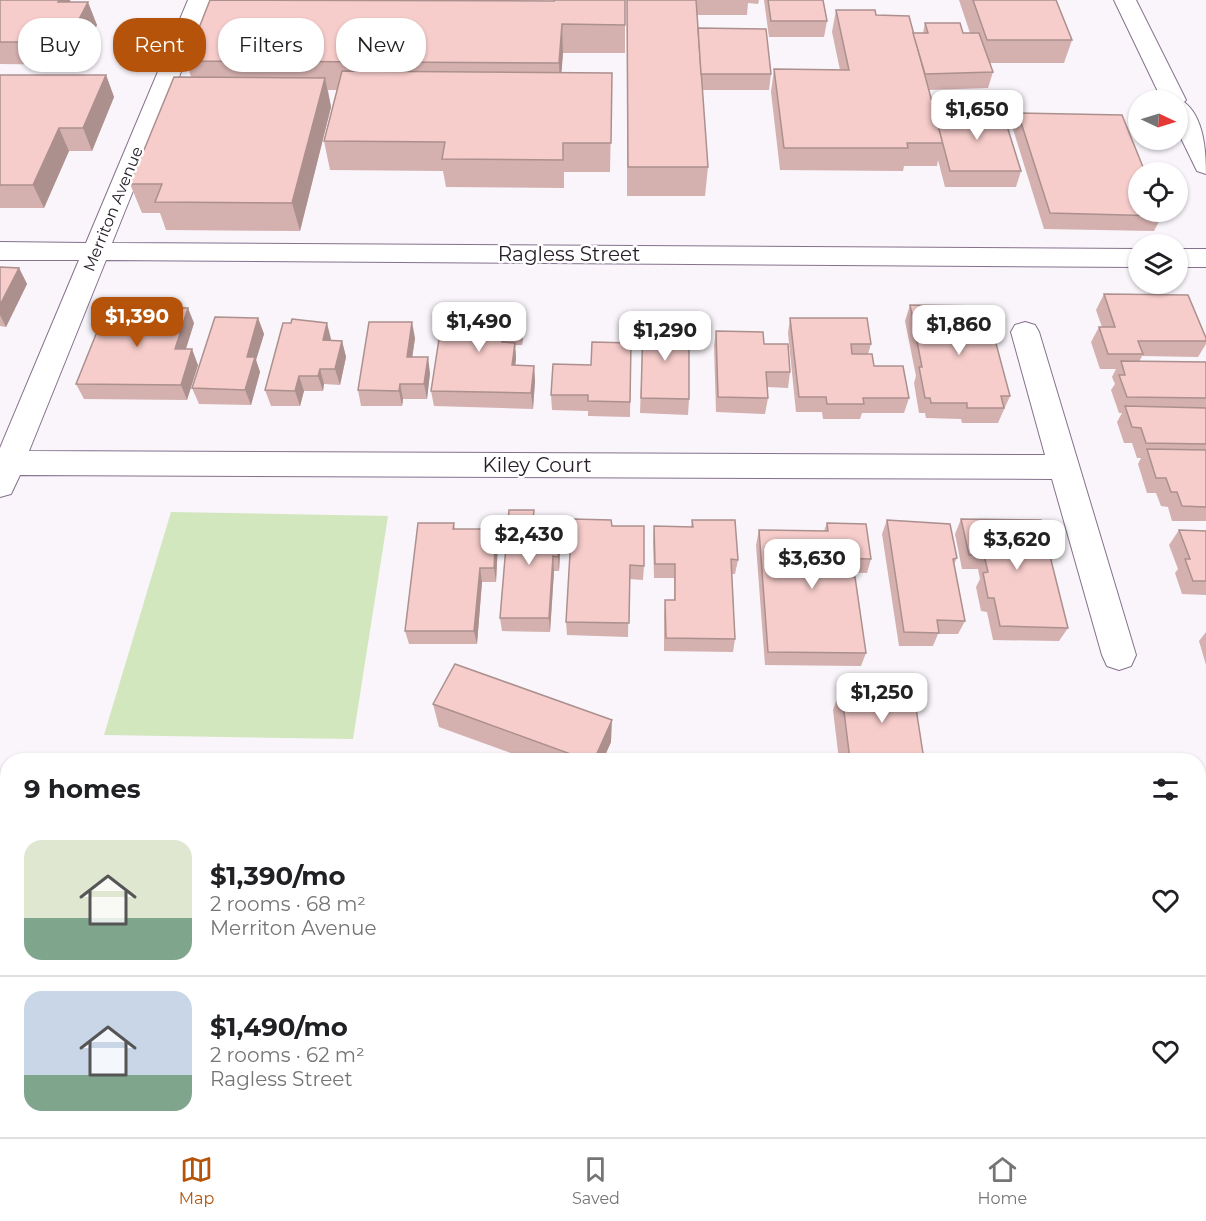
<!DOCTYPE html>
<html lang="en">
<head>
<meta charset="utf-8">
<style>
	:root { --surface:#fff; --page:#f6f6f6; --text:#202124; --muted:#757577; --line:#e0e0e0; --accent:#b45309 }
	body { margin:0; font-family:Montserrat,sans-serif; background:var(--page); color:var(--text); height:100vh; display:flex; flex-direction:column; font-size:22px; white-space:nowrap }
	* { box-sizing:border-box; margin:0 }
	p { font-size:20px; color:var(--muted) }
	.icon { flex:none; width:33px; height:33px; fill:none; stroke:currentColor; stroke-width:2; stroke-linecap:round; stroke-linejoin:round }
	.map { position:relative; flex:1; overflow:hidden }
	.side { position:absolute; left:0px; top:753px; width:1206px; height:384px; display:flex; flex-direction:column; background:var(--surface); border-radius:24px 24px 0 0; box-shadow:0 2px 4px #0004 }
	.side>* { flex:none }
	.top-card { position:absolute; left:18px; top:18px; width:600px; height:54px; display:flex; gap:12px }
	.needle { width:39px; rotate:94deg }
	.fabs { position:absolute; left:1128px; top:90px; display:grid; gap:12px }
	.fabs a { display:grid; place-items:center; width:60px; height:60px; border-radius:50%; background:var(--surface); box-shadow:0 2px 4px #0004; font-size:30px }
	.price { position:absolute; translate:-50% -51px; padding:0 14px; border-radius:12px; background:#fff; color:#222; font-size:20px; line-height:39px; filter:drop-shadow(0 2px 3px #0008) }
	.price::after { content:''; position:absolute; left:50%; top:36px; width:18px; height:14px; margin-left:-9px; background:inherit; clip-path:polygon(0 0,100% 0,50% 100%) }
	.price.on { background:var(--accent); color:#fff }
	ul { padding:0; list-style:none }
	li { display:flex; align-items:center; gap:18px; height:150px; padding:0 24px }
	li+li { border-top:2px solid var(--line) }
	li span { display:grid; place-items:center; flex:none; width:168px; height:120px; border-radius:18px; color:#555 }
	li>.icon { margin-inline-start:auto }
	span .icon { width:72px; height:72px; fill:#fffc; stroke-width:1 }
	li b { font-size:26px }
	h2 { display:flex; justify-content:space-between; align-items:center; height:72px; padding:0 24px; font-size:26px }
	.chip { padding:0 21px; border-radius:24px; background:var(--surface); box-shadow:0 2px 4px #0004; font-size:21px; line-height:54px }
	.chip.on { background:var(--accent); color:#fff }
	.tabs { display:flex; justify-content:space-around; align-items:center; height:84px; border-top:2px solid var(--line); background:var(--surface); font-size:16px; color:var(--muted) }
	.tabs a { display:grid; justify-items:center; gap:3px }
	.tabs .on { color:var(--accent) }
	.map>svg:first-child { display:block }
	.green { fill:#d2e7bd }
	.lines { fill:none; stroke-linecap:round; stroke-linejoin:round }
	.minor-casing { stroke:#85718c; stroke-width:2 }
	.minor { fill:#fff; fill-rule:evenodd }
	.wall { fill:#d4b0af }
	.shaded-wall { fill:#ac908e }
	.building { fill:#f6cdcb; stroke:#ac908e; stroke-width:1.5 }
	.labels { text-anchor:middle; dominant-baseline:central; stroke-width:5; stroke-linejoin:round; paint-order:stroke }
	.far-street-label { font-size:16px; fill:#29202b; stroke:#fff }
	.street-label { font-size:20px; fill:#29202b; stroke:#fff }
</style>
</head>
<body>
<div class="map">
<svg width="1206" height="1137" viewBox="0 0 1206 1137">
	<rect width="100%" height="100%" fill="#f9f5fb"/>
	<!-- green -->
	<polygon class="green" points="171,512 388,516 353,739 104,735"/>
	<g class="lines">
		<!-- minor casing -->
		<g class="minor-casing">
			<g id="minor">
				<polygon points="188,0 210,0 112,243 1138,249 1138,267 106,260 29,451 1045,455 1011,332 1015,325 1025,322 1035,325 1039,332 1136,655 1131,666 1119,670 1107,666 1102,655 1052,479 20,475 11,494 0,497 0,448 79,260 0,260 0,242 86,243"/>
				<path d="M1114,0h22l50,100 -2,2c20,15 22,49 22,72l-9,-3 -19,-39v-32h-16z"/>
				<rect x="1178" y="249" width="28" height="18"/>
			</g>
		</g>
		<!-- minor -->
		<use href="#minor" class="minor"/>
	</g>
	<!-- wall -->
	<g class="wall">
		<polygon points="0,0 71,2 97,25 76,65 0,64"/>
		<polygon points="625,0 625,53 563,53 561,73 612,73 610,172 564,172 564,188 446,187 443,171 330,170 324,141 337,90 328,90 331,107 300,231 166,230 160,213 142,213 130,184 191,77 186,61"/>
		<polygon points="627,0 759,0 758,4 748,3 747,15 697,15 698,29 771,74 769,90 702,90 708,167 705,196 627,196"/>
		<polygon points="764,0 823,0 827,21 824,37 769,37"/>
		<polygon points="959,0 1056,0 1072,40 1064,63 989,63 993,72 988,88 929,90 934,110 1021,171 1016,187 945,187 938,160 937,166 904,166 903,171 780,170 771,92 774,69 840,70 832,32 836,10 876,15 913,33 923,33 925,23 963,33 970,33"/>
		<polygon points="0,75 106,75 114,97 92,151 69,151 44,208 0,208"/>
		<polygon points="1018,113 1162,216 1154,231 1044,229 1013,129"/>
		<polygon points="0,267 19,268 27,284 6,327 0,326"/>
		<polygon points="1104,294 1206,338 1206,344 1198,357 1142,356 1139,362 1206,362 1206,521 1172,521 1168,507 1161,506 1156,493 1147,493 1138,464 1141,458 1137,458 1132,443 1124,443 1117,422 1122,413 1119,413 1111,390 1115,384 1112,377 1116,369 1100,369 1091,342 1099,327 1102,327 1096,310"/>
		<polygon points="910,305 1010,396 998,423 962,423 961,419 926,418 925,413 919,413 914,383 916,376 905,321"/>
		<polygon points="523,309 524,324 522,345 515,345 516,358 515,365 534,366 535,381 533,409 434,406 431,391"/>
		<polygon points="258,318 264,334 256,360 260,372 251,405 199,404 192,388"/>
		<polygon points="790,318 871,344 868,354 874,366 909,398 904,413 862,413 860,419 823,419 822,412 796,412 788,333"/>
		<polygon points="194,323 186,349 198,365 187,400 84,399 76,384"/>
		<polygon points="643,324 689,399 688,415 640,413"/>
		<polygon points="716,331 764,344 790,372 788,388 767,387 768,398 765,414 716,412 714,346"/>
		<polygon points="415,338 412,357 430,373 427,399 403,399 402,406 361,406 358,390"/>
		<polygon points="331,339 331,341 342,341 346,357 340,385 324,384 323,391 304,391 300,406 271,406 265,390"/>
		<polygon points="631,343 630,417 588,416 588,411 552,410 551,395 591,365"/>
		<polygon points="961,519 1068,628 1059,641 993,640 987,612 981,611 976,587 980,579 978,569 962,569 955,534"/>
		<polygon points="692,520 738,560 735,574 732,574 735,639 733,652 664,651 664,614 665,600 674,600 674,578 654,578 653,541 654,526 691,527"/>
		<polygon points="887,520 957,558 954,564 965,621 958,634 938,634 933,646 899,646 882,534"/>
		<polygon points="535,521 560,521 561,536 559,571 554,571 550,632 502,631 500,618"/>
		<polygon points="454,523 455,529 496,529 498,543 496,582 482,582 477,644 409,644 405,631"/>
		<polygon points="827,523 871,559 867,573 831,572 831,577 866,653 861,666 765,665 756,545 759,530 824,531"/>
		<polygon points="612,526 644,566 643,580 629,579 628,637 567,635 566,622"/>
		<polygon points="1179,530 1206,531 1206,595 1182,594 1175,573 1178,569 1169,545"/>
		<polygon points="1206,632 1206,665 1199,641"/>
		<polygon points="841,687 924,760 839,760 833,710"/>
		<polygon points="433,704 611,742 603,760 530,760 439,727"/>
		<rect x="0" y="843" width="8" height="82"/>
		<polygon points="1198,930 1206,930 1206,1137 1198,1137 1196,1130 1198,1130"/>
		<rect x="0" y="944" width="8" height="72"/>
	</g>
	<!-- shaded-wall -->
	<g class="shaded-wall">
		<polygon points="59,0 70,0 74,11 58,2"/>
		<polygon points="88,2 97,25 76,65 67,42"/>
		<polygon points="562,24 563,53 560,92 559,63"/>
		<polygon points="106,75 114,97 92,151 83,128"/>
		<polygon points="325,78 331,107 300,231 292,203"/>
		<polygon points="59,128 69,151 44,208 33,185"/>
		<polygon points="19,268 27,284 6,327 0,315 0,305"/>
		<polygon points="188,308 194,323 181,364 175,349"/>
		<polygon points="523,309 524,324 522,345 521,329"/>
		<polygon points="258,318 264,334 256,360 260,372 251,405 245,390 247,357"/>
		<polygon points="412,322 415,338 410,373 407,357"/>
		<polygon points="327,323 331,339 327,356 323,340"/>
		<polygon points="503,329 505,345 502,342"/>
		<polygon points="342,341 346,357 340,385 335,369"/>
		<polygon points="515,343 516,358 514,380 512,365"/>
		<polygon points="192,349 198,365 187,400 181,385"/>
		<polygon points="428,357 430,373 427,399 424,384"/>
		<polygon points="534,366 535,381 533,409 531,393"/>
		<polygon points="320,369 324,384 323,391 318,376"/>
		<polygon points="299,376 304,391 300,406 295,391"/>
		<polygon points="400,384 403,399 402,406 399,391"/>
		<polygon points="560,521 561,536 559,571 558,557"/>
		<polygon points="496,529 498,543 496,582 494,568"/>
		<polygon points="553,556 554,571 550,632 549,618"/>
		<polygon points="480,568 482,582 477,644 474,631"/>
		<polygon points="612,720 611,742 603,760 594,760"/>
		<polygon points="423,1130 431,1130 431,1137 422,1137"/>
	</g>
	<!-- building -->
	<g class="building">
		<polygon points="0,0 59,0 58,2 88,2 67,42 0,42"/>
		<polygon points="210,0 554,1 554,0 625,0 625,25 562,24 559,63 186,61"/>
		<polygon points="627,0 696,0 708,167 628,167"/>
		<polygon points="768,0 823,0 827,21 771,21"/>
		<polygon points="973,0 1056,0 1072,40 987,40"/>
		<polygon points="836,10 875,10 876,15 909,16 943,143 907,143 908,148 784,148 774,69 849,70"/>
		<polygon points="925,23 960,23 963,33 979,33 993,72 925,74 913,33 928,33"/>
		<polygon points="698,28 766,29 771,74 701,74"/>
		<polygon points="342,71 612,73 611,143 563,143 563,160 442,159 445,142 324,141"/>
		<polygon points="0,75 106,75 83,128 59,128 33,185 0,185"/>
		<polygon points="174,77 325,78 292,203 155,202 162,184 130,184"/>
		<polygon points="934,110 1002,110 1021,171 950,171"/>
		<polygon points="1018,113 1122,115 1145,172 1138,172 1138,212 1160,212 1162,216 1050,213"/>
		<polygon points="0,267 19,268 0,305"/>
		<polygon points="1104,294 1188,295 1206,338 1206,341 1138,341 1143,354 1108,354 1099,327 1115,327"/>
		<polygon points="910,305 986,306 1010,396 1001,396 1004,408 967,408 967,403 931,403 930,398 925,398 919,367 922,367"/>
		<polygon points="107,307 188,308 175,349 192,349 181,385 76,384"/>
		<polygon points="444,307 523,309 521,329 503,329 502,342 515,343 512,365 534,366 531,393 431,391"/>
		<polygon points="215,317 258,318 247,357 255,357 245,390 192,388"/>
		<polygon points="790,318 867,318 871,344 851,344 852,354 872,354 874,366 903,366 909,398 863,398 864,404 827,404 826,397 799,397"/>
		<polygon points="292,319 327,323 323,340 342,341 335,369 320,369 318,376 299,376 295,391 265,390 283,323 291,323"/>
		<polygon points="369,322 412,322 407,357 428,357 424,384 400,384 399,391 358,390"/>
		<polygon points="643,324 689,325 689,399 641,398"/>
		<polygon points="716,331 763,332 764,344 788,344 790,372 766,372 768,398 718,397"/>
		<polygon points="592,342 631,343 630,402 588,401 588,395 551,395 553,364 591,365"/>
		<polygon points="1121,361 1206,362 1206,398 1127,397 1119,375 1125,375"/>
		<polygon points="1125,406 1206,408 1206,444 1146,443 1141,428 1132,427"/>
		<polygon points="1147,449 1206,450 1206,507 1182,506 1177,492 1171,492 1166,478 1156,478"/>
		<polygon points="509,510 534,510 533,521 560,521 558,557 553,556 549,618 500,618"/>
		<polygon points="572,519 611,520 612,526 644,526 644,566 630,565 629,623 566,622"/>
		<polygon points="961,519 1041,520 1068,628 1000,626 994,598 988,598 983,573 988,572 984,555 969,555"/>
		<polygon points="692,520 735,520 738,560 731,559 735,639 666,638 665,600 675,600 675,564 655,564 654,526 693,527"/>
		<polygon points="887,520 950,524 957,558 953,559 965,621 937,620 939,633 904,632"/>
		<polygon points="418,523 454,523 453,529 496,529 494,568 480,568 474,631 405,631"/>
		<polygon points="827,523 866,524 871,559 829,558 831,577 855,577 866,653 768,652 759,530 828,531"/>
		<polygon points="1179,530 1206,531 1206,581 1193,581 1185,559 1190,559"/>
		<polygon points="455,664 612,720 594,760 587,760 433,704"/>
		<polygon points="841,687 913,689 924,760 850,760"/>
		<polygon points="0,843 8,843 8,916 0,915"/>
		<polygon points="1198,930 1206,930 1206,1063 1198,1036"/>
		<rect x="0" y="944" width="8" height="64"/>
		<polygon points="257,1130 423,1130 422,1137 255,1137"/>
	</g>
	<g class="labels">
		<!-- far-street labels -->
		<g class="far-street-label">
			<text transform="translate(113 209) rotate(-68)">Merriton Avenue</text>
		</g>
		<!-- street labels -->
		<g class="street-label">
			<text x="569" y="254">Ragless Street</text>
			<text x="537" y="465">Kiley Court</text>
		</g>
	</g>
</svg>
<div class="fabs">
<a><svg class="needle" viewBox="-14 -14 28 28"><path d="M0-13l5 13h-10z" fill="#e53935"/><path d="M0 13l5-13h-10z" fill="#757577"/></svg></a>
<a><svg class="icon" aria-label="locate" viewBox="0 0 24 24"><circle cx="12" cy="12" r="6"/><path d="M12 2v4M12 18v4M2 12h4M18 12h4"/></svg></a>
<a><svg class="icon" aria-label="layers" viewBox="0 0 24 24"><path d="M12 4l9 5-9 5-9-5zM3 14l9 5 9-5"/></svg></a>
</div>
<b class="price" style="left:977px;top:141px">$1,650</b>
<b class="price on" style="left:137px;top:348px">$1,390</b>
<b class="price" style="left:479px;top:353px">$1,490</b>
<b class="price" style="left:959px;top:356px">$1,860</b>
<b class="price" style="left:665px;top:362px">$1,290</b>
<b class="price" style="left:529px;top:566px">$2,430</b>
<b class="price" style="left:1017px;top:571px">$3,620</b>
<b class="price" style="left:812px;top:590px">$3,630</b>
<b class="price" style="left:882px;top:724px">$1,250</b>
<div class="top-card">
<a class="chip">Buy</a>
<a class="chip on">Rent</a>
<a class="chip">Filters</a>
<a class="chip">New</a>
</div>
<section class="side">
<h2>9 homes<svg class="icon" aria-label="filters" viewBox="0 0 24 24"><path d="M4 7h16M4 17h16"/><circle cx="9" cy="7" r="2"/><circle cx="15" cy="17" r="2"/></svg></h2>
<ul>
<li><span style="background:linear-gradient(#dfe7d0 65%,#7fa58c 0)"><svg class="icon" aria-label="home" viewBox="0 0 24 24"><path d="M3 11l9-7 9 7M6 9v11h12V9"/></svg></span><div><b>$1,390/mo</b><p>2 rooms · 68 m²</p><p>Merriton Avenue</p></div><svg class="icon" aria-label="heart" viewBox="0 0 24 24"><path d="M12 20l-8-8c-3-5 5-10 8-4 3-6 11-1 8 4z"/></svg></li>
<li><span style="background:linear-gradient(#c9d6e8 70%,#7fa58c 0)"><svg class="icon" aria-label="home" viewBox="0 0 24 24"><path d="M3 11l9-7 9 7M6 9v11h12V9"/></svg></span><div><b>$1,490/mo</b><p>2 rooms · 62 m²</p><p>Ragless Street</p></div><svg class="icon" aria-label="heart" viewBox="0 0 24 24"><path d="M12 20l-8-8c-3-5 5-10 8-4 3-6 11-1 8 4z"/></svg></li>
</ul>
</section>
</div>
<nav class="tabs">
<a class="on"><svg class="icon" aria-label="map" viewBox="0 0 24 24"><path d="M3 6l6-2 6 2 6-2v14l-6 2-6-2-6 2zM9 4v14M15 6v14"/></svg>Map</a>
<a><svg class="icon" aria-label="saved" viewBox="0 0 24 24"><path d="M7 4h10v16l-5-4-5 4z"/></svg>Saved</a>
<a><svg class="icon" aria-label="home" viewBox="0 0 24 24"><path d="M3 11l9-7 9 7M6 9v11h12V9"/></svg>Home</a>
</nav>
</body>
</html>
